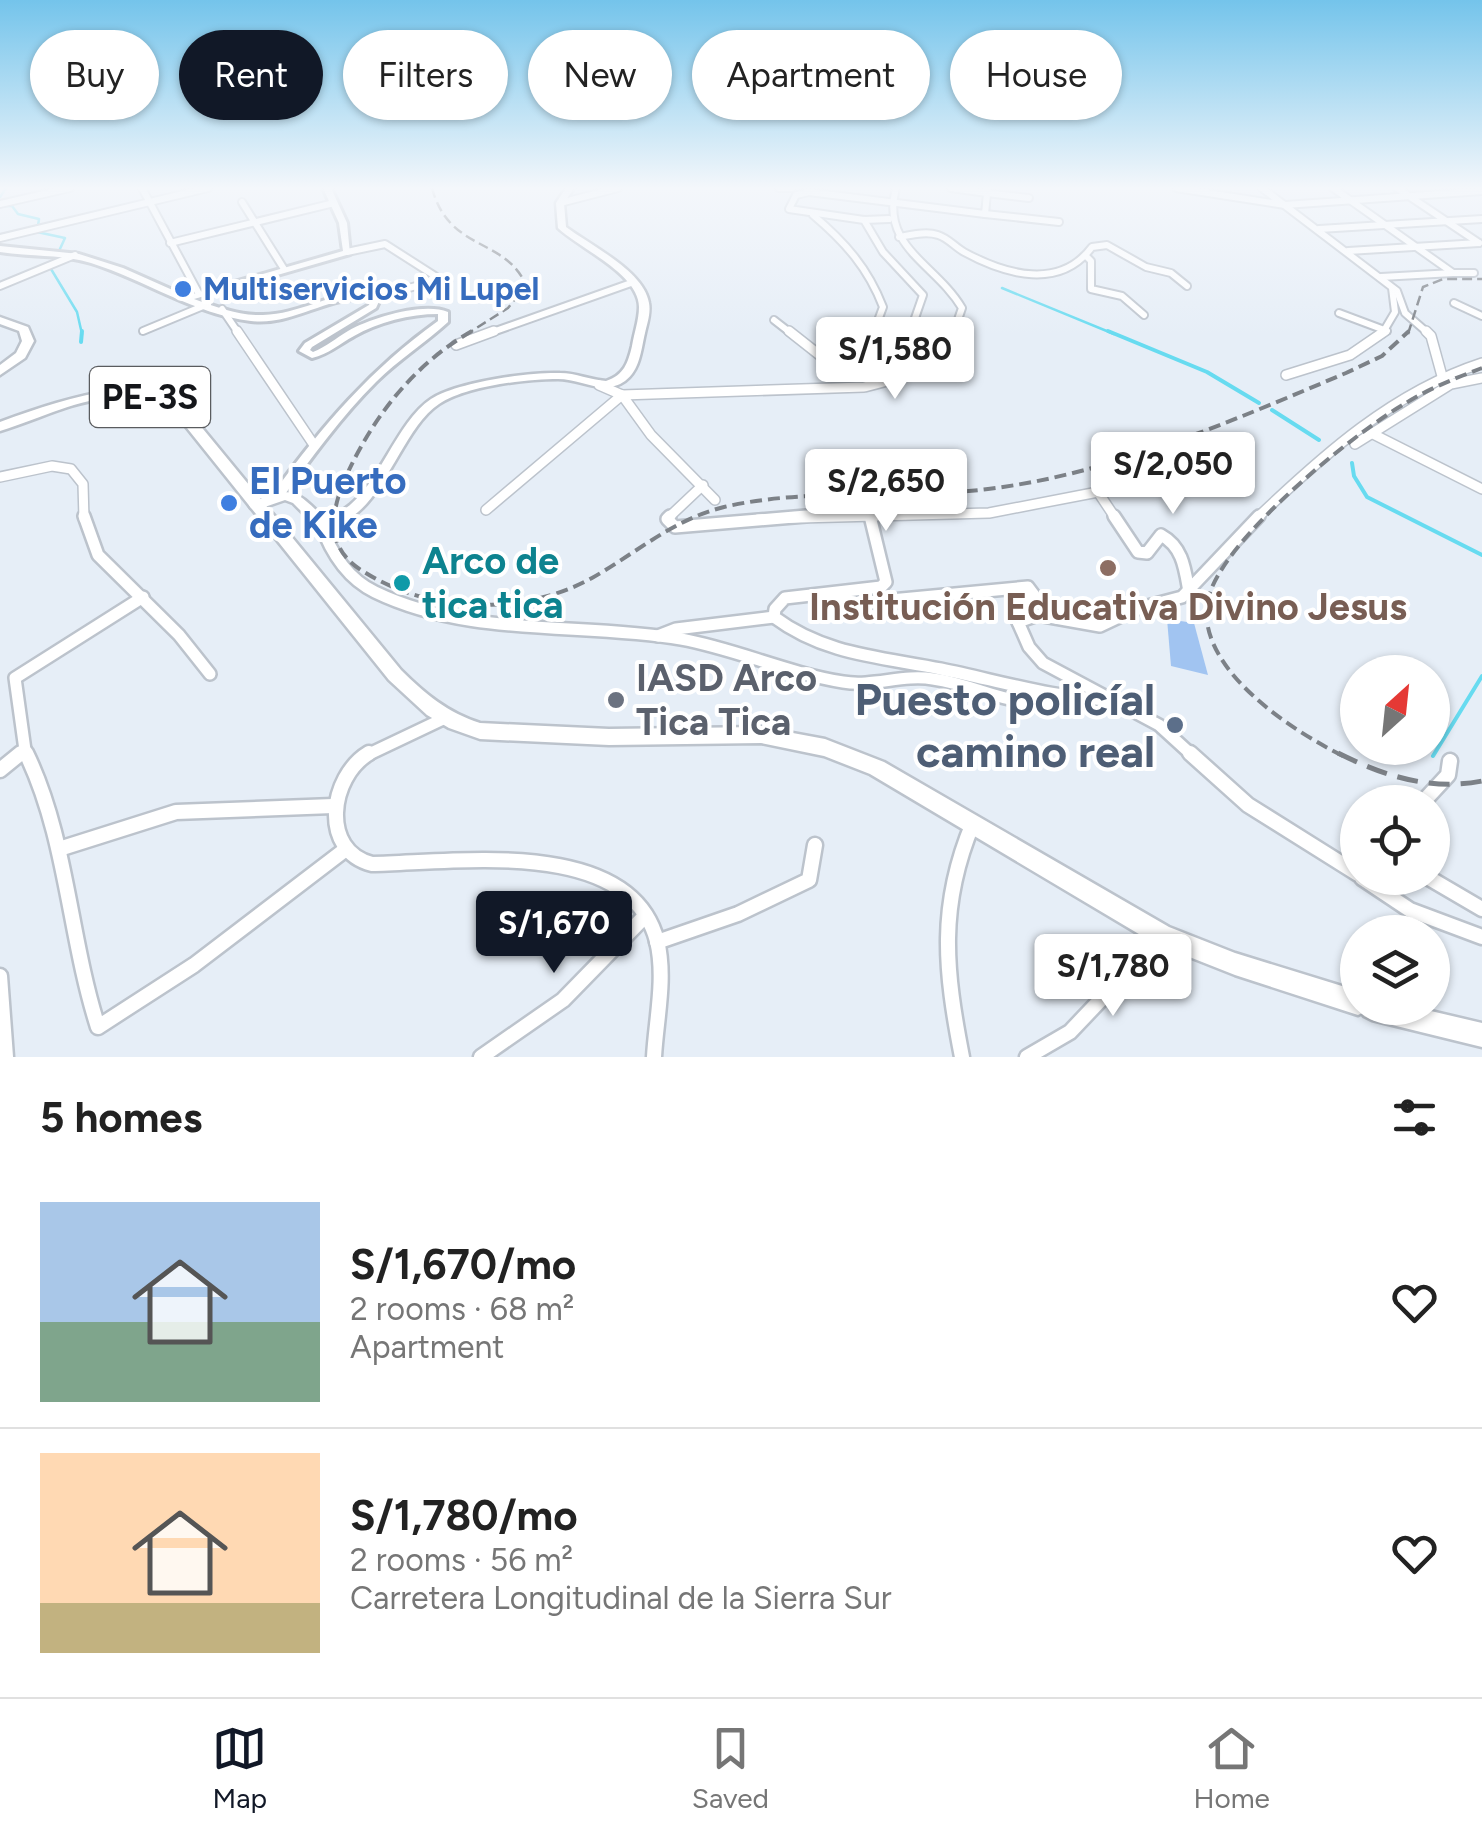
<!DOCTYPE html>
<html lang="en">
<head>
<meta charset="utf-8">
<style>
	:root { --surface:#fff; --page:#f2f2f2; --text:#222; --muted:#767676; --line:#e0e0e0; --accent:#111827 }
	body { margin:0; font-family:Figtree,sans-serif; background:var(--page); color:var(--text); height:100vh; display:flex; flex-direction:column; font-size:38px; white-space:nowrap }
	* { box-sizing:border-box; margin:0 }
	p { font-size:32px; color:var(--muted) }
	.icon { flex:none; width:55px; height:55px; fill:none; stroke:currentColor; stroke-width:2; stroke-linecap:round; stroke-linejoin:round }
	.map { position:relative; height:1057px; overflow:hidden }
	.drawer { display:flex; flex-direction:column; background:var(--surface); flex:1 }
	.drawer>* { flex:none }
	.hud { position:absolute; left:30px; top:30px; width:1422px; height:90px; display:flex; gap:20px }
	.needle { width:65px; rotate:27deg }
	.buttons { position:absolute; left:1340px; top:655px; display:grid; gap:20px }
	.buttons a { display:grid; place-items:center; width:110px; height:110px; border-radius:50%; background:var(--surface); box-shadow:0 2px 8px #0004; font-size:50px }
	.price { position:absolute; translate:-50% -85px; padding:0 22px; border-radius:10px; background:#fff; color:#222; font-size:32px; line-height:65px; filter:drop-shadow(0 2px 5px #0008) }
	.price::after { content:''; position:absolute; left:50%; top:60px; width:30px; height:22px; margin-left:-15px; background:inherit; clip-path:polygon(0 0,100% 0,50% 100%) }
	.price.current { background:var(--accent); color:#fff }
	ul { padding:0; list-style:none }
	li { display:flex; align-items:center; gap:30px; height:250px; padding:0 40px }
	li+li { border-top:2px solid var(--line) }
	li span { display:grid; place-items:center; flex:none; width:280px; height:200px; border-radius:0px; color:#555 }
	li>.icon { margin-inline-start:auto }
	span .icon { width:120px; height:120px; fill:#fffc; stroke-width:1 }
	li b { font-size:42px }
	h2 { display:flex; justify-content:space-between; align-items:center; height:120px; padding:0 40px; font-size:42px }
	.tag { padding:0 35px; border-radius:45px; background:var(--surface); box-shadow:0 2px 8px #0004; font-size:35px; line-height:90px }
	.tag.current { background:var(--accent); color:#fff }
	.menu { display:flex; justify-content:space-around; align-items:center; height:140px; border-top:2px solid var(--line); background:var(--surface); font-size:28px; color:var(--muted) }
	.menu a { display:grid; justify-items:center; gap:5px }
	.menu .current { color:var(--accent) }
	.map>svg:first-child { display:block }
	.green { fill:#a1c4f1 }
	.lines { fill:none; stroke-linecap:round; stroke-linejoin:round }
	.stream-far1 { stroke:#67dbf0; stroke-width:2.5 }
	.stream { stroke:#67dbf0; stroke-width:4 }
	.minor-far3-casing { stroke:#bcc3cc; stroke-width:10 }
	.minor-far2-casing { stroke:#bcc3cc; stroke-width:12 }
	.minor-far1-casing { stroke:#bcc3cc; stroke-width:16 }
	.minor-casing { stroke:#bcc3cc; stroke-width:19 }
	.tertiary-casing { stroke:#bcc3cc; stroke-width:6 }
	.secondary-casing { stroke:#bcc3cc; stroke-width:5 }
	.trunk-casing { stroke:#bcc3cc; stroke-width:5 }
	.minor-far3 { stroke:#fff; stroke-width:6 }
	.minor-far2 { stroke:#fff; stroke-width:9 }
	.minor-far1 { stroke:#fff; stroke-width:11 }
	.minor { stroke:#fff; stroke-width:14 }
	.tertiary { fill:#fff; fill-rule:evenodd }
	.secondary { fill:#fff; fill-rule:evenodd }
	.trunk { fill:#fff; fill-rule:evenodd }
	.rail-far2 { stroke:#7c8187; stroke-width:2.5; stroke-dasharray:10 5; stroke-linecap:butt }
	.rail-far1 { stroke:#7c8187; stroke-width:4; stroke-dasharray:12 6; stroke-linecap:butt }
	.rail { stroke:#7c8187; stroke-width:5; stroke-dasharray:21 11; stroke-linecap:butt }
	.shop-dot { fill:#3f7fe0; stroke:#fff; stroke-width:4 }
	.education-dot { fill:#8d6e63; stroke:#fff; stroke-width:4 }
	.culture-dot { fill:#0f9aa8; stroke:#fff; stroke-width:4 }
	.worship-dot { fill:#6b7280; stroke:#fff; stroke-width:4 }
	.service-dot { fill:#5c6f8a; stroke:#fff; stroke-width:4 }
	.labels { text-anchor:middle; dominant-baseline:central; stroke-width:8; stroke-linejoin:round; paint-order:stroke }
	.far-shop-label { font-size:32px; font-weight:bold; fill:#366cbe; stroke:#fff; text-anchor:start }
	.shield { fill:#fff; stroke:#5a5c5f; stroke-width:2.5 }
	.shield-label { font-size:35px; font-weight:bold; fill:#14161a }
	.shop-label { font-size:38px; font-weight:bold; fill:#366cbe; stroke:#fff; text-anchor:start }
	.culture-label { font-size:38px; font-weight:bold; fill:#0d838f; stroke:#fff; text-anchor:start }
	.education-label { font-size:38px; font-weight:bold; fill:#785e54; stroke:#fff }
	.worship-label { font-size:38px; font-weight:bold; fill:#5b616d; stroke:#fff; text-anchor:start }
	.near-service-label { font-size:45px; font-weight:bold; fill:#4e5e75; stroke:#fff; text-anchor:end }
</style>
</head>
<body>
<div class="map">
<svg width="1482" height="1057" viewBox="0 0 1482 1057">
	<rect width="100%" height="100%" fill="#e6eef7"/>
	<!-- green -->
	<polygon class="green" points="1167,619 1194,623 1208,675 1171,666"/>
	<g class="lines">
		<!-- stream-far1 -->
		<g class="stream-far1">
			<polyline points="0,197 6,188"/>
			<polyline points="1,206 12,206 18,214 39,219 37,232 65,238 59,251"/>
			<polyline points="51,269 77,312 82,334"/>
			<polyline points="1002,288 1114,334"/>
		</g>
		<!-- stream -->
		<g class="stream">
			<polyline points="1108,331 1207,372 1259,403"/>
			<polyline points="81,342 82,331"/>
			<polyline points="1272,410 1319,440"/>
			<polyline points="1352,463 1354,476 1367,497 1482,555"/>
			<polyline points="1433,756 1482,676"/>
		</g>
		<!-- minor-far3 casing -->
		<g class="minor-far3-casing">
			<g id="minor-far3">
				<polyline points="142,188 199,294"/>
				<polyline points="779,188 792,188"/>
				<path d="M896,188c-16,59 40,76 66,120l-9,26"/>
				<polyline points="1176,188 1285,205 1482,191"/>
				<polyline points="1262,188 1397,291 1405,313 1429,334"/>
				<polyline points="1333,188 1453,273 1474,273"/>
				<polyline points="1397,188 1479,243"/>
				<polyline points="988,189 987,193 1029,198"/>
				<polyline points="242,202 284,269"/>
				<polyline points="560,203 618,188"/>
				<polyline points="0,204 70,188"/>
				<polyline points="985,214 1059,222"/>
				<path d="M813,215c32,27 55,53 70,92l-10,27"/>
				<polyline points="889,219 864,220 789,209 796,195 809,192 985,214 987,193 951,188"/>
				<polyline points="864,220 883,252 923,295 914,321 897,334"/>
				<polyline points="1319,229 1482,219"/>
				<path d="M899,237c12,-2 27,-6 39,-2 10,3 17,12 26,17 42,23 96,38 128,-5l15,-2 39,22 25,6 16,13"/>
				<polyline points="0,238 208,188"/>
				<polyline points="170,243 334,203"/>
				<polyline points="1348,251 1479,243"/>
				<polyline points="347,252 385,244 435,276 427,283 376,297"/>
				<polyline points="1087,257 1091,261 1091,289 1122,296 1144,315"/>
				<polyline points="1381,277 1453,273"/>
				<polyline points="0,286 75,255"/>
				<polyline points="1454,303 1482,316"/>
				<polyline points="222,309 239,334"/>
				<polyline points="1339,313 1387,331"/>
				<polyline points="774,320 792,334"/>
				<polyline points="143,331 208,304"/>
				<polyline points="487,334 631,283"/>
				<polyline points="1382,334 1395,312 1392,288"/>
			</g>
		</g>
		<!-- minor-far2 casing -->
		<g class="minor-far2-casing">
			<g id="minor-far2">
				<polyline points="237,331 314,445"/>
				<polyline points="789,331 822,357 891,382"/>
				<polyline points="874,331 882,337 902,331"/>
				<polyline points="1426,331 1431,336 1442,376"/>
				<polyline points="456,345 494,331"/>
				<polyline points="1286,375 1350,355 1385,331"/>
				<path d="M599,385l23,10 242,-8c33,-8 77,-18 90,-56"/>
				<polyline points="622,395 651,435 715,500"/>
				<polyline points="1373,434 1482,489"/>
				<polyline points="1355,444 1451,384 1482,378"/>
				<polyline points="0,477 52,466 71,469 83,484 84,519"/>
				<polyline points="1098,492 1116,519"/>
				<polyline points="486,510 622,395"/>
				<polyline points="869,514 870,519"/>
				<polyline points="667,519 703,485"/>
				<polyline points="758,519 989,513 1098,492 1190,461"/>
				<path d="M1256,519c67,-64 137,-127 226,-156"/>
			</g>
		</g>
		<!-- minor-far1 casing -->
		<g class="minor-far1-casing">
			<g id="minor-far1">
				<polyline points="84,516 98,555 179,635 210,674"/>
				<polyline points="670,516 667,519 675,527 806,516"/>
				<path d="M870,516l16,66 -5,5 -96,11 -10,11 -1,8c51,38 107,40 167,52 59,12 114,30 175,31"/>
				<path d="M1114,516l24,36 9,1 14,-18c22,12 24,34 28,57"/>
				<path d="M320,522c10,29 26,56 55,70 95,46 205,30 306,47 55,10 106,34 162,43 30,5 60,-8 90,-3 54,8 73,31 133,20"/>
				<polyline points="819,597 859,603 1028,587 1034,595 1018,622"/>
				<polyline points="658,636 676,629 774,617"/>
				<polyline points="25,750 15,678 143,597"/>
				<polyline points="18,756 25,750 28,756"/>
				<polyline points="365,756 445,718"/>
				<polyline points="1193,756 1159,725 1043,663 1029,647 1018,622 1038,615 1100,626 1136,609 1182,597 1259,516"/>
			</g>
		</g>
		<!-- minor casing -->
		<g class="minor-casing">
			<g id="minor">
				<path d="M26,753c41,84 43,184 72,274l96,-62 152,-116"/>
				<path d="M369,753c-40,24 -49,98 3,111 80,-1 258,-29 285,77 9,37 -1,79 -3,116"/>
				<polyline points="1190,753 1248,805 1358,874"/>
				<polyline points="0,770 21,753"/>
				<polyline points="1423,802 1448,775 1450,761"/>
				<polyline points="59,849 176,812 333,806"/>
				<polyline points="1362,878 1410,910 1482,937"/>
				<polyline points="1429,878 1482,909"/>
				<polyline points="657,942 738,914 809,880 815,845"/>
				<polyline points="0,976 6,1057"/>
				<polyline points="481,1057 563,1000 645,916"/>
				<path d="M962,1057c-17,-87 -24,-151 11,-234"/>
				<polyline points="1027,1057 1070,1032 1162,935"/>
			</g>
		</g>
		<!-- tertiary casing -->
		<g class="tertiary-casing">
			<path id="tertiary" d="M323,188h8l16,35 3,31 -156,45c22,8 46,17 69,16 42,-1 72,-28 116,-20l2,2 -5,11 -64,39 -2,3 3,2c13,-5 23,-14 35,-21 23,-13 75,-29 100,-19v10c-23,21 -50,38 -72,60 -35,35 -64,75 -93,115h-8l-2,-3 2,-3c47,-65 97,-123 163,-170v-7c-28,0 -60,8 -84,22 -15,8 -25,18 -42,22l-13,-7 6,-8 64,-38 2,-6c-42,-5 -78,27 -120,22 -57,-7 -106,-41 -160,-58 -30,-9 -60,-6 -91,-11v-6l79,8 44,14 63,28 157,-45 -4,-28z"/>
		</g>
		<!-- secondary casing -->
		<g class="secondary-casing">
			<path id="secondary" d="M566,188h8l-10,15 2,24c24,18 78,44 83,76 2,10 -2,21 -4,30 -4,17 -5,37 -20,48 -21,15 -44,-2 -67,-2 -32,0 -92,7 -119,25 -44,29 -60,131 -124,121l-22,-22 -8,-3 -29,10 -5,-2 -2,-3 2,-3c40,-14 41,-16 72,15 50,-5 67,-91 108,-118 26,-17 98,-27 129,-26 16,0 30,7 46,8 18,-6 22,-18 26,-35 2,-13 7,-26 7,-39 0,-33 -60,-59 -81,-79l-2,-25z"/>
		</g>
		<!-- trunk casing -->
		<g class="trunk-casing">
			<g id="trunk">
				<polygon points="0,317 28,327 34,341 25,358 0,375 0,365 16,353 22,341 19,331 0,324"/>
				<path d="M114,390c27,0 47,5 71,17l216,263c23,23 47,43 79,53l129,6 152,-2 64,12 59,23 285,165 66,26 123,38v17h60l64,15v24l-110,-27 -8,-4 -2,-3 -4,2 -123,-40 -81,-32 -284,-169 -46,-18 -63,-13 -152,2 -129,-6 -31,-11 -22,-13 -38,-35 -214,-267c-64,-35 -113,-1 -175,18v-9c38,-14 74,-26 114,-32z"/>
			</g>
		</g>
		<!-- minor-far3 -->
		<use href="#minor-far3" class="minor-far3"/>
		<!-- minor-far2 -->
		<use href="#minor-far2" class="minor-far2"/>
		<!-- minor-far1 -->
		<use href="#minor-far1" class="minor-far1"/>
		<!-- minor -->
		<use href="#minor" class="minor"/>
		<!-- tertiary -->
		<use href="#tertiary" class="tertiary"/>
		<!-- secondary -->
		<use href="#secondary" class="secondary"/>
		<!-- trunk -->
		<use href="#trunk" class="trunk"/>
		<!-- rail-far2 -->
		<g class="rail-far2">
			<path d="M432,188c17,64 73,49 94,97l-18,23 -41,26"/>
			<polyline points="1408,334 1423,287 1443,279 1482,279"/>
		</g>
		<!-- rail-far1 -->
		<g class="rail-far1">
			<path d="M472,331c-56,32 -96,82 -123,139 -17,36 -27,75 12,100 67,44 162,46 231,8 44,-25 82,-59 132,-71 86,-20 176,-7 264,-18 123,-15 244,-68 358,-116l36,-17 27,-25"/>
			<path d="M1343,756c-50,-25 -144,-85 -136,-151 6,-59 148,-173 199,-202 24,-15 50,-25 76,-35"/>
		</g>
		<!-- rail -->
		<path class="rail" d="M1338,753c46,23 92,38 144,28"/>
	</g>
	<!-- sky -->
	<linearGradient id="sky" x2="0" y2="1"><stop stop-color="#74c4eb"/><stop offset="0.56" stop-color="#f4f7fb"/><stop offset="1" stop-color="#f4f7fb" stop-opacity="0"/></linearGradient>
	<rect width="1482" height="336" fill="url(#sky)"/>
	<!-- markers -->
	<g class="shop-dot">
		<circle cx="183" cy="289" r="10"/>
		<circle cx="229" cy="503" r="10"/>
	</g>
	<circle class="education-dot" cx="1108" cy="568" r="10"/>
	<circle class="culture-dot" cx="402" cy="583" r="10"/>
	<circle class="worship-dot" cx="616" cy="700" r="10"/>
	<circle class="service-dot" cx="1175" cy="725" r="10"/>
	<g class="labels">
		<!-- far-shop labels -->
		<g class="far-shop-label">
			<text x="203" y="289">Multiservicios Mi Lupel</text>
		</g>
		<!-- shield labels -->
		<rect class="shield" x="90" y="367" width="120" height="60" rx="8"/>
		<g class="shield-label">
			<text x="150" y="397">PE-3S</text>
		</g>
		<!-- shop labels -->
		<g class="shop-label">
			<text x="249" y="481">El Puerto<tspan x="249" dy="44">de Kike</tspan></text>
		</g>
		<!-- culture labels -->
		<g class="culture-label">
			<text x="422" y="561">Arco de<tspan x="422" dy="44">tica tica</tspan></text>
		</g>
		<!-- education labels -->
		<g class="education-label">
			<text x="1108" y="607">Institución Educativa Divino Jesus</text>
		</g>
		<!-- worship labels -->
		<g class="worship-label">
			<text x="636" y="678">IASD Arco<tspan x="636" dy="44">Tica Tica</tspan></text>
		</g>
		<!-- near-service labels -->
		<g class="near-service-label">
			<text x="1155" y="699">Puesto policíal<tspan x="1155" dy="52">camino real</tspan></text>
		</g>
	</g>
</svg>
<div class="buttons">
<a><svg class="needle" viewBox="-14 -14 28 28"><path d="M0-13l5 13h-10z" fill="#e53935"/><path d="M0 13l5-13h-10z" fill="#767676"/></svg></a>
<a><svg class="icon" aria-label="locate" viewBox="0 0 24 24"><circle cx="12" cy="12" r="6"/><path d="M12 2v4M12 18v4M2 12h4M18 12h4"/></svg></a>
<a><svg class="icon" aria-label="layers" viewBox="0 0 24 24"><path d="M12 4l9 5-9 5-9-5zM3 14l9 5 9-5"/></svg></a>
</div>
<b class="price" style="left:895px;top:402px">S/1,580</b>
<b class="price" style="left:1173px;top:517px">S/2,050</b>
<b class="price" style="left:886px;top:534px">S/2,650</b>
<b class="price current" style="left:554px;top:976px">S/1,670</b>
<b class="price" style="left:1113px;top:1019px">S/1,780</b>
<div class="hud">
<a class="tag">Buy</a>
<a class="tag current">Rent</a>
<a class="tag">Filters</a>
<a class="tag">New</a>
<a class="tag">Apartment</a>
<a class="tag">House</a>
</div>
</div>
<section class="drawer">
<h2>5 homes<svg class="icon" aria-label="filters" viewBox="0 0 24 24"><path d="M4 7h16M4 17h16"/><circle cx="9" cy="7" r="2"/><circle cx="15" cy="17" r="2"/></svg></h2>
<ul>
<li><span style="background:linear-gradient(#a9c7e8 60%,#7fa58c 0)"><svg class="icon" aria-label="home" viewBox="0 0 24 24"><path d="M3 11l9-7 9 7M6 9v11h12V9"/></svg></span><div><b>S/1,670/mo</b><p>2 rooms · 68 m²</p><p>Apartment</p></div><svg class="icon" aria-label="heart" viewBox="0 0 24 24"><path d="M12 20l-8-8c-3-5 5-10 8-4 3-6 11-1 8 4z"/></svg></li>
<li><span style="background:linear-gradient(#ffd9b3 75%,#c2b280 0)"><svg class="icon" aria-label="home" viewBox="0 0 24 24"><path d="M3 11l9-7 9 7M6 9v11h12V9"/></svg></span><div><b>S/1,780/mo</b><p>2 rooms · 56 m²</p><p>Carretera Longitudinal de la Sierra Sur</p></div><svg class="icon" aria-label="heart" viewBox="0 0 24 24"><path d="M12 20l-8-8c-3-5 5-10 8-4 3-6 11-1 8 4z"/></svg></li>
</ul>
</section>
<nav class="menu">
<a class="current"><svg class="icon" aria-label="map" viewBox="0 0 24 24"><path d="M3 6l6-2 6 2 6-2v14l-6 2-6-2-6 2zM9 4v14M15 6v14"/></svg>Map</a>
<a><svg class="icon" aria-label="saved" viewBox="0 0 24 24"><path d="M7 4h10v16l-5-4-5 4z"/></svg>Saved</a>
<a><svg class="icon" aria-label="home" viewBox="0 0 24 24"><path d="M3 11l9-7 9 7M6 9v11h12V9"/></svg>Home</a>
</nav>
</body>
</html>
